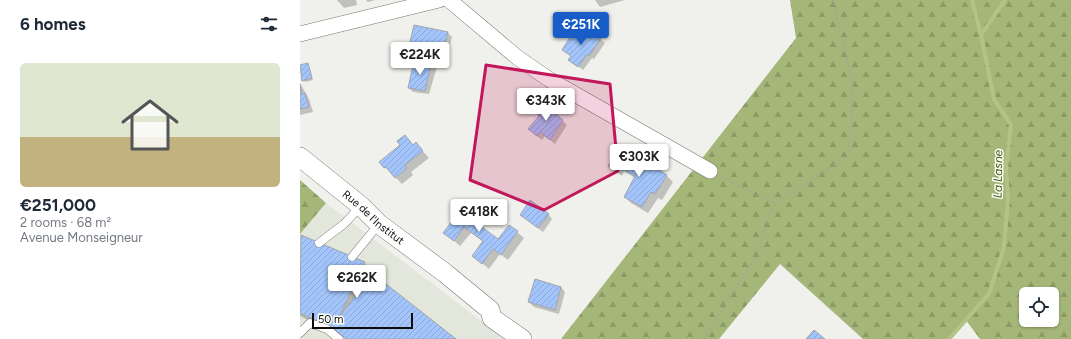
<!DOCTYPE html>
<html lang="en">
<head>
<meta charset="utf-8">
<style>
	:root { --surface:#fff; --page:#f2f2f3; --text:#1f2937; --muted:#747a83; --accent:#175cc7 }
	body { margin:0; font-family:Figtree,sans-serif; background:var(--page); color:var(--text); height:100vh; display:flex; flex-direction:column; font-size:15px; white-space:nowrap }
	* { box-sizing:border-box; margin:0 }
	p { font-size:13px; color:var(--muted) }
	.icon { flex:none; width:22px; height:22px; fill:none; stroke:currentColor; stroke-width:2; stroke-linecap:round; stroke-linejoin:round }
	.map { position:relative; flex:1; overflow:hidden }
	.side { display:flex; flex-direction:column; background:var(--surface); width:300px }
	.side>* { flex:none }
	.controls { position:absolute; left:719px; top:287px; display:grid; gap:8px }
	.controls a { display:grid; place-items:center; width:40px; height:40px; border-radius:6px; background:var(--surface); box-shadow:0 1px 3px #0004; font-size:20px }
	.scale { position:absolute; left:12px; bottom:10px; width:101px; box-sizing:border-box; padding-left:4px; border:2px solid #0d0d0b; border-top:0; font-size:11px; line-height:14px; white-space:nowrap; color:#0d0d0b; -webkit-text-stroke:3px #fdfff9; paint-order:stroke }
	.price { position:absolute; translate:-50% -34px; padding:0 9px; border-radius:4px; background:#fff; color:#222; font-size:13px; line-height:26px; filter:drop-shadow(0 1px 2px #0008) }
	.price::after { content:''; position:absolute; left:50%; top:24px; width:12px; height:9px; margin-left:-6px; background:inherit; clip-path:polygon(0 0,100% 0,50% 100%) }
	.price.active { background:var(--accent); color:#fff }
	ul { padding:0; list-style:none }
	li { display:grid; align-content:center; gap:8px; height:212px; padding:0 20px }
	li span { display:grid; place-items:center; height:124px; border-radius:6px; color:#555 }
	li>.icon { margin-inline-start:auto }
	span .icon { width:72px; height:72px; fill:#fffc; stroke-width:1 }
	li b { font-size:17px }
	h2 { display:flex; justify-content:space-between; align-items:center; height:48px; padding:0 20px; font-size:17px }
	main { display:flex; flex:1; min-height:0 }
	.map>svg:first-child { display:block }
	.built { fill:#e3e7db }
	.forest { fill:url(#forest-firs); fill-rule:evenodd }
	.shadow { fill:#0003 }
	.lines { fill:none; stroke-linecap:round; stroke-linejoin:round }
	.stream { stroke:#b1c385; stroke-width:4 }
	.building { fill:url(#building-hatch); stroke:#a2a5aa }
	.service-casing { stroke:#747671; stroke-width:9 }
	.minor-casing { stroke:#747671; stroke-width:16 }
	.tertiary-casing { stroke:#747671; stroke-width:20 }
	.path { stroke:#a3a4a0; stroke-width:2.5; stroke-dasharray:1 3; stroke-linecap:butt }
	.service { stroke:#fff; stroke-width:8 }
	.minor { stroke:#fff; stroke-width:15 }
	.tertiary { stroke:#fff; stroke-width:19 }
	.marked { fill:#c2185b; fill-opacity:0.2; stroke:#c2185b; stroke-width:3; stroke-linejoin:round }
	.labels { text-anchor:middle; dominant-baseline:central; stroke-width:3; stroke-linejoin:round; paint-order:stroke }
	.street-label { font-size:11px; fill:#0d0d0b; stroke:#fdfff9 }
	.water-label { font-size:12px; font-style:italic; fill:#475712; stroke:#fdfff9 }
</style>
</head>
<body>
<main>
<section class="side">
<h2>6 homes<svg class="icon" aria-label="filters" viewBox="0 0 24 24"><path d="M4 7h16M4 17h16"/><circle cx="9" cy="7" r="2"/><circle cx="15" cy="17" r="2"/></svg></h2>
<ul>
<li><span style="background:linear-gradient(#dfe7d0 60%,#c2b280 0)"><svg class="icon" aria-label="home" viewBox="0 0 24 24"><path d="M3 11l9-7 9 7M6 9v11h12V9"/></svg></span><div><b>€251,000</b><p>2 rooms · 68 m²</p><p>Avenue Monseigneur</p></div></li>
</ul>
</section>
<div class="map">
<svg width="771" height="339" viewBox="0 0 771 339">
	<defs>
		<pattern id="forest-firs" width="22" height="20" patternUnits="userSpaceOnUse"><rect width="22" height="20" fill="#a4b678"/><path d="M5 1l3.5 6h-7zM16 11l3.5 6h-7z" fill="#8c9b66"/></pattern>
		<pattern id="building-hatch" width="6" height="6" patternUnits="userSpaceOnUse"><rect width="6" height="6" fill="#a3c5fb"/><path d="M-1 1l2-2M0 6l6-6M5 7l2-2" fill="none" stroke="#8ba8d6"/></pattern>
	</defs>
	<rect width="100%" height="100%" fill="#f0f1ec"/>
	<!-- built -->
	<polygon class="built" points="26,203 205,339 0,339 0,234"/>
	<!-- forest -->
	<g class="forest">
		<path d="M490,0h281v339h-91l-15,-20 -18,20h-84l-83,-75 -61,75h-158l235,-301zM726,294h26v26h-26z"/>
		<polygon points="0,180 26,203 0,234"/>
	</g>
	<!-- shadow -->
	<g class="shadow">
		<polygon points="37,0 56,0 57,5 44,8"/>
		<polygon points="66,0 75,0 68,2"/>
		<polygon points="295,0 325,0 300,7"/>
		<polygon points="115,26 148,33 152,37 147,55 141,53 129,94 113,92 109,88 115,63 111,60 115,45 111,41"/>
		<polygon points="287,29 305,43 294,59 292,58 283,70 270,60 272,57 263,49 282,37"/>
		<polygon points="8,64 13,80 5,82 0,66"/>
		<polygon points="0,83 9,99 13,112 0,115"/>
		<polygon points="240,116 263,121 267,125 255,144 245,136 242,140 234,134"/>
		<polygon points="105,137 114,146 116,144 129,158 111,172 113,175 102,184 85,167 102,145"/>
		<polygon points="318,151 352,173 366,175 373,182 362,200 358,198 348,213 331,203 325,197 335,178 324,171 322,176 310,166"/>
		<polygon points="178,208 184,214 177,224 199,241 210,226 224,238 208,260 200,254 189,269 174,256 184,242 171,233 160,246 145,233"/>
		<polygon points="248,214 252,219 243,232 221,215"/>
		<polygon points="1,236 64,263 72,271 71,273 155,339 46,339 0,316"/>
		<polygon points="236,280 261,287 265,292 259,314 234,307 229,302"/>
	</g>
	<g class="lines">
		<!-- stream -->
		<g class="stream">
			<polyline points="681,35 705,0"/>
			<polyline points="649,339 689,294 704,247 708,198 706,168 711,125 694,99 681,35 672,0"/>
		</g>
	</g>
	<!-- building -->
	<g class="building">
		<polygon points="114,25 148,32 143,51 110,42"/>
		<polygon points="287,28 301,38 289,56 287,54 278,67 268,60 271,56 262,50 274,31 282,36"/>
		<polygon points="115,43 136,49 133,64 110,60"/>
		<polygon points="114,61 131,64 125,91 108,88"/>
		<polygon points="8,63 12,78 2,81 0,65"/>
		<polygon points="0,84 2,94 5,93 9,107 0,109"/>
		<polygon points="243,103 263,120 250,140 240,132 237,136 228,129 239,116 236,113"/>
		<polygon points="105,135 113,145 116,142 123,151 105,165 107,168 95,178 86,167 84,168 79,162 100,145 97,141"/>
		<polygon points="318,150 352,171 354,167 367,175 355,194 351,192 342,207 324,197 335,176 317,166 315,170 308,166"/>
		<polygon points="168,200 179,207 170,218 198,239 209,225 218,231 201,255 193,249 182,264 172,256 183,241 164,227 154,241 143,233"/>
		<polygon points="230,200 249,214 238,228 220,215"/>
		<polygon points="1,235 65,262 38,319 72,273 156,339 46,339 34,329 0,313"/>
		<polygon points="235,279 261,287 255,310 228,302"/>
		<polygon points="514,330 525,339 506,339"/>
	</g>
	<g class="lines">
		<!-- service casing -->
		<g class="service-casing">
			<g id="service">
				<polyline points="19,243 44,224 61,206"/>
				<polyline points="52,257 79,224"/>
				<polyline points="0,333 10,323 27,329 39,339"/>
			</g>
		</g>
		<!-- minor casing -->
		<g class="minor-casing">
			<g id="minor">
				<polyline points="149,0 218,58 250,80 410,171"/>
				<polyline points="0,34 139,0"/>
			</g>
		</g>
		<!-- tertiary casing -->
		<g class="tertiary-casing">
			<g id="tertiary">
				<path id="s1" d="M0,157l61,49 18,18 66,49 45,37 2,8 30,21"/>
			</g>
		</g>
		<!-- path -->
		<g class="path">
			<polyline points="421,177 475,203"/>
			<polyline points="404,339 458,254 467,218 475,203 549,156 553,88 533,0"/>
		</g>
		<!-- service -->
		<use href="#service" class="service"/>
		<!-- minor -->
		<use href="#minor" class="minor"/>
		<!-- tertiary -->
		<use href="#tertiary" class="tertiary"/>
	</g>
	<!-- marked area -->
	<path class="marked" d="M186,65l124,19 8,87 -74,39 -74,-30z"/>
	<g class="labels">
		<!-- street labels -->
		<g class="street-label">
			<text stroke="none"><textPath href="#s1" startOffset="95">Rue de l'Institut</textPath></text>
		</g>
		<!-- water labels -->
		<g class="water-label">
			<text transform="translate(698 174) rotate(-89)">La Lasne</text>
		</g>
	</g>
</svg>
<div class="controls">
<a><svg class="icon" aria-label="locate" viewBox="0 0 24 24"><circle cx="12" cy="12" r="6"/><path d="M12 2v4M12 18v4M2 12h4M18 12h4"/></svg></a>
</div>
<div class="scale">50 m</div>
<b class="price active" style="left:281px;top:46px">€251K</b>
<b class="price" style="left:120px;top:76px">€224K</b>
<b class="price" style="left:246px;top:122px">€343K</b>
<b class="price" style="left:339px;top:178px">€303K</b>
<b class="price" style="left:179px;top:233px">€418K</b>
<b class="price" style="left:57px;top:299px">€262K</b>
</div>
</main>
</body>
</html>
